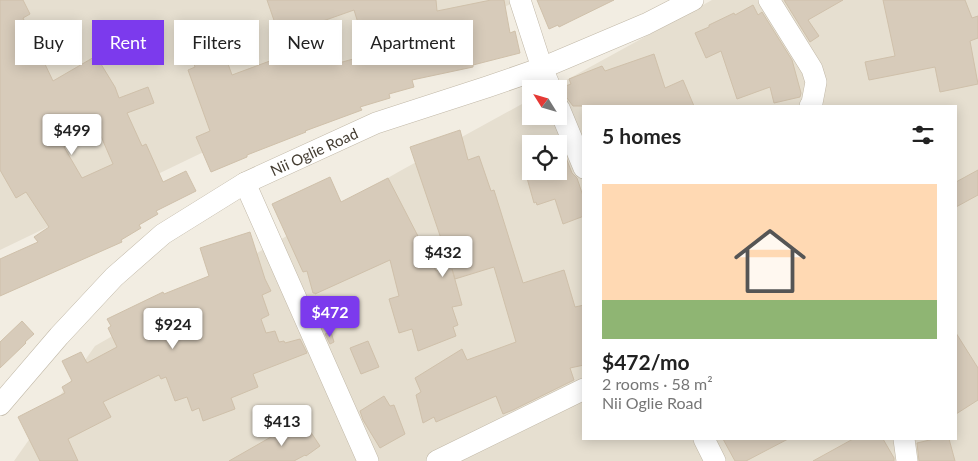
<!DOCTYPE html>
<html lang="en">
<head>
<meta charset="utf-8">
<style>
	:root { --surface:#fff; --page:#f2f2f2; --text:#222; --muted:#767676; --accent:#7c3aed }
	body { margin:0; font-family:Lato,sans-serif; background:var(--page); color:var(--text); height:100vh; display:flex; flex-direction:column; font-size:19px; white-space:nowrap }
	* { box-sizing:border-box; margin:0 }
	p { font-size:16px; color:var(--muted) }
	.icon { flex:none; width:28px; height:28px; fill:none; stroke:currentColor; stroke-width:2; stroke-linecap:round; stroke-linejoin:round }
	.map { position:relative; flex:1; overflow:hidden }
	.details { position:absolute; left:582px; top:105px; width:375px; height:335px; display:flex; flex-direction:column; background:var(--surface); border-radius:0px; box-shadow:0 2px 12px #0003 }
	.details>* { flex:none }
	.hud { position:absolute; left:15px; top:20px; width:475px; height:45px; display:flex; gap:10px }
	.needle { width:32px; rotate:307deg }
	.tools { position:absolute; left:522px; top:80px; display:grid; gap:10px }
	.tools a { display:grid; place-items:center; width:45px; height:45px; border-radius:0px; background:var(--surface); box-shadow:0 2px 12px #0003; font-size:25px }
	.price { position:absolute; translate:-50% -42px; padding:0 11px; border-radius:5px; background:#fff; color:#222; font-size:16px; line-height:32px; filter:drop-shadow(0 1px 2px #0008) }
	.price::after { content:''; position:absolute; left:50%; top:30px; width:15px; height:11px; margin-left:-8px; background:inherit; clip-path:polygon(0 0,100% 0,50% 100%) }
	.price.current { background:var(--accent); color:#fff }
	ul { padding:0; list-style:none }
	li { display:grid; align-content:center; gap:10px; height:265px; padding:0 20px }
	li span { display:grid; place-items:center; height:155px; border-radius:0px; color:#555 }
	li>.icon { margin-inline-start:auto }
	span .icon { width:90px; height:90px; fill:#fffc; stroke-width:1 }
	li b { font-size:21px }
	h2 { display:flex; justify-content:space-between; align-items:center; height:60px; padding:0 20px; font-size:21px }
	.tag { padding:0 18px; border-radius:0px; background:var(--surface); box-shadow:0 2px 12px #0003; font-size:18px; line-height:45px }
	.tag.current { background:var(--accent); color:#fff }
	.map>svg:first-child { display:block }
	.residential { fill:#e6dfd0; fill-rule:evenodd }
	.building { fill:#d7cbba; stroke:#cfc0aa; fill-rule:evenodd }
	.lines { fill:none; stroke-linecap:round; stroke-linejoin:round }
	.minor-casing { stroke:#c1b8a7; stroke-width:22 }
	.minor { stroke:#fff; stroke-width:21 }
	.labels { text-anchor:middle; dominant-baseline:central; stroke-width:4; stroke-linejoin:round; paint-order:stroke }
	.street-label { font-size:15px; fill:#443d32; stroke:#fff }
</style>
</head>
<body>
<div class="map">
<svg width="978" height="461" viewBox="0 0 978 461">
	<rect width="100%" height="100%" fill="#f2ede2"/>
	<!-- residential -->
	<g class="residential">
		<polygon points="0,0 519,0 0,250"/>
		<path d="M712,0h266v461h-964l81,-115 305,-175 131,-72v17h28v-27h-9zM584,106h372v333h-372zM531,144h28v27h-28z"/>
	</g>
	<!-- building -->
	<g class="building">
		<path d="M0,0h23l7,14 -7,4 30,63 43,-25 19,31 4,11 29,-11 6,16 -27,10 15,33 4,-2 17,38 23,-11 10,20 -40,20 2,3 -19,11 2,3 -20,12 1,2 -122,54v-37l38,-17 -4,-5 15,-10 -23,-35 -10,6 -16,-28zM97,127l16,37 -31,14 -18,-31z"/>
		<path d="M267,0h169l1,11 54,-11h13l6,33 5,-2 5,22 -47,12v2l-61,13 2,7 -25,7 1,4 -30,9 2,3 -57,21 1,1 -59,23v2l-36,15 -15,-35 14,-6 -22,-61 7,-3 -2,-6 30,-11 9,25 54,-20zM354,10l14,45 -33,9 -15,-42z"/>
		<polygon points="537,0 614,0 567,23 559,27 558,25 549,29"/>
		<polygon points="784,0 843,0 808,20 819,36 810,42"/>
		<polygon points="883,0 965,0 972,18 978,16 978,38 970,41 978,84 940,92 935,67 869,80 865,62 895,56"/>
		<polygon points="753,5 758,15 762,12 792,60 801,93 800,97 774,103 770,87 737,99 721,51 706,58 695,33 709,27 709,25 734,13 735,15"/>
		<polygon points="654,54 665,88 683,80 694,106 573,106 567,98 562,96 563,87 571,84 569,79 602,66 605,71"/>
		<polygon points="460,130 468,160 479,156 491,191 494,190 523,283 564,270 575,307 584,305 584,365 570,368 574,380 513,410 503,414 496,396 436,422 434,417 423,423 416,395 421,392 415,378 462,349 467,360 516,342 494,267 455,279 452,269 462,305 452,307 458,325 453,327 456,336 418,351 412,329 399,333 389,299 399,296 390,260 315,294 315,293 313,293 307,271 303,272 272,204 330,177 341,202 388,178 436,271 450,265 410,147"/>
		<polygon points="563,150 572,173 577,178 584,199 584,216 563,224 555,199 537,205 536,202 534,203 527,178 531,177 526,162 531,160 531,171 559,171 559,151"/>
		<polygon points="978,170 978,195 956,207 956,182"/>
		<polygon points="250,232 265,279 271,291 262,295 269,315 261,319 266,333 275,331 279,342 284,341 285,343 300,339 307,353 253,374 258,387 231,398 235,409 203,421 199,408 192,411 187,397 175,401 166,377 161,379 159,375 103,402 111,417 68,439 78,461 40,461 18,417 65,393 62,387 72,381 62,361 81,352 87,363 117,347 108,328 111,326 107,319 163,292 164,294 209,276 200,248"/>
		<polygon points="22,321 34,334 25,342 26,343 0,368 0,342"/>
		<polygon points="331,332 334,342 330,344 325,334"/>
		<polygon points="956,333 978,368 978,400 956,414"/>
		<polygon points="368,341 379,367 361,374 350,348"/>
		<polygon points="384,396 390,406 394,405 405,434 380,448 363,420 360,411"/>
		<polygon points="306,425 320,446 306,456 305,455 294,461 229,461 285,429 289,436"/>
		<polygon points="723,439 788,439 746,461 735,461"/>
		<polygon points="853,439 883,439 894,458 894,461 813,461"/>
		<polygon points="934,439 949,439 955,461 919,461 917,443"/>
	</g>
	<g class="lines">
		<!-- minor casing -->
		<g class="minor-casing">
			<g id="minor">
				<polyline points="520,0 542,68 551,89"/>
				<polyline points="769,0 812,69 816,82 812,103 810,106"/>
				<polyline points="559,108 584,168"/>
				<polyline points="245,183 368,461"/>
				<path id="s1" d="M0,405l59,-69 55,-59 49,-43 82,-51 131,-60 111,-36 55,-19 104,-44 47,-24"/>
				<polyline points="704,439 715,461"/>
				<polyline points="904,439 907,461"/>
				<polyline points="437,461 584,389"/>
			</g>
		</g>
		<!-- minor -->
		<use href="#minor" class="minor"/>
	</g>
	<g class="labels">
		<!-- street labels -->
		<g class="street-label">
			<text stroke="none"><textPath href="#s1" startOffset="409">Nii Oglie Road</textPath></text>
		</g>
	</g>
</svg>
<div class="tools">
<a><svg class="needle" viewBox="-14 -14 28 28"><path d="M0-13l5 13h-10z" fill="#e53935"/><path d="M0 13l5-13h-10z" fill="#767676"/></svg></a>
<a><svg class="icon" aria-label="locate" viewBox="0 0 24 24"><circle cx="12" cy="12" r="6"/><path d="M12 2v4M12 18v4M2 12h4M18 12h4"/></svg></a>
</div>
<b class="price" style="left:72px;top:156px">$499</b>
<b class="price" style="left:443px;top:278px">$432</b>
<b class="price current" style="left:330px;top:338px">$472</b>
<b class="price" style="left:173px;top:350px">$924</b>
<b class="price" style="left:282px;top:447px">$413</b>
<div class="hud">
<a class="tag">Buy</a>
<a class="tag current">Rent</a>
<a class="tag">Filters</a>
<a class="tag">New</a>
<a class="tag">Apartment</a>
</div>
<section class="details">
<h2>5 homes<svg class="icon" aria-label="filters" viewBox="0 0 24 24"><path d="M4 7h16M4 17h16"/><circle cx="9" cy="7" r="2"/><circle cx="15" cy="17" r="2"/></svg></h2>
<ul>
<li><span style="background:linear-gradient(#ffd9b3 75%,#8fb573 0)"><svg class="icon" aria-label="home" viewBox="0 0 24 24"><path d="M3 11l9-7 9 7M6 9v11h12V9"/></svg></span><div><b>$472/mo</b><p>2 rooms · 58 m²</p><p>Nii Oglie Road</p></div></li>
</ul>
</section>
</div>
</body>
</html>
